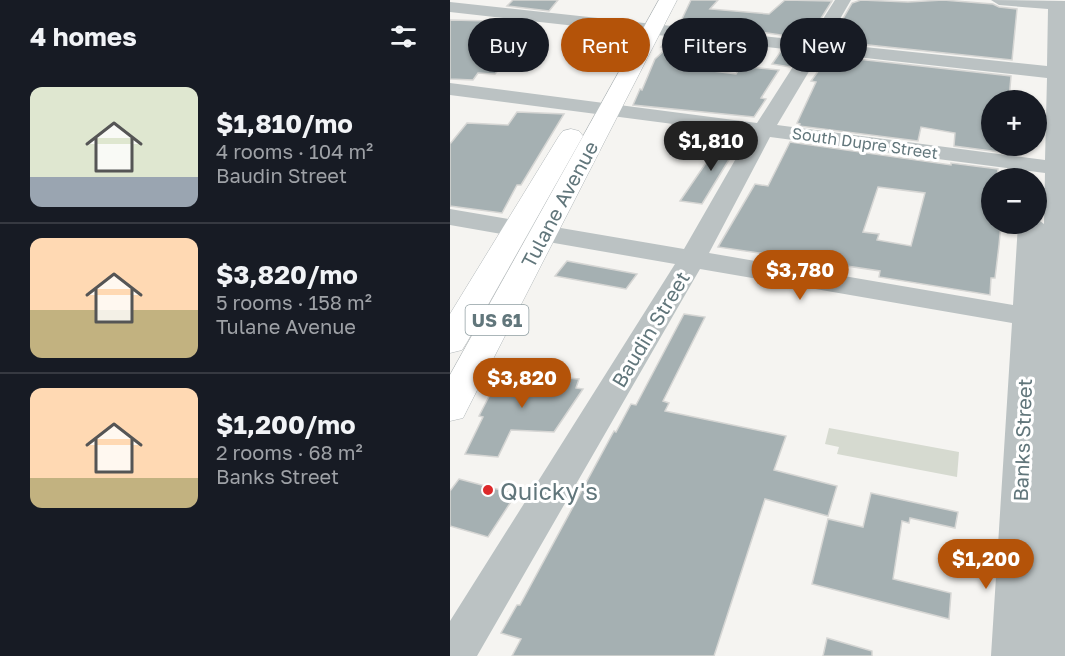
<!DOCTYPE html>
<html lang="en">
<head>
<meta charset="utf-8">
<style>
	:root { --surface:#171b24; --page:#20242c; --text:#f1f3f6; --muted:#9ea1a6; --line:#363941; --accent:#b45309 }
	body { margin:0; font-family:"Golos Text",sans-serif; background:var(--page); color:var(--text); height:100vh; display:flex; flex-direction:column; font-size:22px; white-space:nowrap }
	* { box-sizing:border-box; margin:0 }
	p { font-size:20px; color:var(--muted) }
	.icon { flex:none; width:33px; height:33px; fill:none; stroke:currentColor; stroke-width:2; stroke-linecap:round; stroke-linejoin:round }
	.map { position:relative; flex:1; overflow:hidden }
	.sheet { display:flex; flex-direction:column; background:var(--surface); width:450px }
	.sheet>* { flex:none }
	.guide { position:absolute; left:18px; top:18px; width:507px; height:54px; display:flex; gap:12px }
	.tools { position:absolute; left:531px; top:90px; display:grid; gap:12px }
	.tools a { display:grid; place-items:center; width:66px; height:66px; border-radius:50%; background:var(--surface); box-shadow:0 2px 4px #0004; font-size:30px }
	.price { position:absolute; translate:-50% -51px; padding:0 14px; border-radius:21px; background:var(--accent); color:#fff; font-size:20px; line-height:39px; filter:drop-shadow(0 2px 3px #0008) }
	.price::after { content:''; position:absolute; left:50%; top:36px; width:18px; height:14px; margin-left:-9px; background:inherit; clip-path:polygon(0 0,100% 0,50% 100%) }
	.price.current { background:#222; color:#fff }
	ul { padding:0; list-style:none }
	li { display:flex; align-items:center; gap:18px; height:150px; padding:0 30px }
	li+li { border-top:2px solid var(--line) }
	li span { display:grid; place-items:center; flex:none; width:168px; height:120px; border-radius:12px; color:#555 }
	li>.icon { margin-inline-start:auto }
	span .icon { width:72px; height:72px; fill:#fffc; stroke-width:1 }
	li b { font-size:26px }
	h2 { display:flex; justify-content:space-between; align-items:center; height:72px; padding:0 30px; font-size:26px }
	.chip { padding:0 21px; border-radius:27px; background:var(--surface); box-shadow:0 2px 4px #0004; font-size:21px; line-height:54px }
	.chip.current { background:var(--accent); color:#fff }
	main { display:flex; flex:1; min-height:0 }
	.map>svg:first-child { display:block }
	.green { fill:#d6dad0 }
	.building { fill:#a5b0b2; stroke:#d6d6d4; stroke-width:1.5; fill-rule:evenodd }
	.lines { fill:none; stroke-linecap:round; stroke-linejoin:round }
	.major-casing { stroke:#b1b7b9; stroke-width:1 }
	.minor { fill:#bbc2c3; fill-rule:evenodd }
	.major { fill:#fff; fill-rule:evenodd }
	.poi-dot { fill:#dd292a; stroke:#fff; stroke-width:2 }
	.labels { text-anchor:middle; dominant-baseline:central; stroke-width:6; stroke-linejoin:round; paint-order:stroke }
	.far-street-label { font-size:16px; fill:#61767b; stroke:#fff }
	.shield { fill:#fff; stroke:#909fa3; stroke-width:1.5 }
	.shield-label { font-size:18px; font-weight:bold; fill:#61767b }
	.street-label { font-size:20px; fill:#61767b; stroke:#fff }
	.near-poi-label { font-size:24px; fill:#61767b; stroke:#fff; text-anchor:start }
</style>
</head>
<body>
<main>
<section class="sheet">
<h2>4 homes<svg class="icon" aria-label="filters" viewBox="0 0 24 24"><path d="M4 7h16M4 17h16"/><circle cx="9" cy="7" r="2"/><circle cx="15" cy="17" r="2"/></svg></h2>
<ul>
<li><span style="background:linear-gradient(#dfe7d0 75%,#9aa5b1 0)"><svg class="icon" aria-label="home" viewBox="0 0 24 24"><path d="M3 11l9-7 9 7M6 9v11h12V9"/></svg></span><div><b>$1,810/mo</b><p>4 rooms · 104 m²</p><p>Baudin Street</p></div></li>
<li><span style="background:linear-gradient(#ffd9b3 60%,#c2b280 0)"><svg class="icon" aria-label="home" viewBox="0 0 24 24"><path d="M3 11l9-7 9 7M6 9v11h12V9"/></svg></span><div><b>$3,820/mo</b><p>5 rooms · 158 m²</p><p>Tulane Avenue</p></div></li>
<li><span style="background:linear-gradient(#ffd9b3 75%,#c2b280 0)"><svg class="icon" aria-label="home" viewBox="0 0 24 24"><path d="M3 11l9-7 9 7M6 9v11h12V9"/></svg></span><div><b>$1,200/mo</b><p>2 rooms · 68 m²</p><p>Banks Street</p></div></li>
</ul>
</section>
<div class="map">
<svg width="615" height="656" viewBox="0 0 615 656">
	<rect width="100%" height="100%" fill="#f5f4f1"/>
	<!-- green -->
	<polygon class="green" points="379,428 509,452 507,477 387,454 389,447 375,444"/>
	<!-- building -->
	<g class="building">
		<polygon points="63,0 108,0 99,11 57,6"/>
		<polygon points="241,0 268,0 260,9 319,14 335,0 382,1 358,39 282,28 280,30 229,25"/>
		<polygon points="411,0 458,2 493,0 543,4 549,7 567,9 562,60 380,41 402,3"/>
		<polygon points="44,19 88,24 45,74 28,73 23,80 0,79 0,20 42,21"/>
		<polygon points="219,38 269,44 247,69 286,74 291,66 329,70 311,98 316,99 304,117 183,105 190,89 192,90 205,59 217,48 211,47"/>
		<polygon points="331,51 349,53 340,67 322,64"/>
		<polygon points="371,55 561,76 559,100 542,100 542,146 550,146 549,152 504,146 505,133 471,127 468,141 349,126 350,124 347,123 366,82 361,81 369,70 363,69"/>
		<polygon points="67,112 114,114 71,185 67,185 52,213 0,206 0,144 17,123 58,125"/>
		<polygon points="273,138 291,140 252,204 230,201"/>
		<path d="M340,142l161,23v-2l47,6 -1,9h-5v46h9l-2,21 -4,33h-4l-1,17 -111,-18 1,-6 -162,-24 37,-63 13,2zM428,187l47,6 -14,53 -34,-6 2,-6 -16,-2z"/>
		<polygon points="117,261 187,274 176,289 105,276"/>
		<polygon points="234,314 255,317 213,401 219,403 215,411 336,436 324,470 387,486 378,516 315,499 264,656 62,656 71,639 51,633 67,605 70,605 164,431 166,432 181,404 186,405"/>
		<polygon points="51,373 129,379 126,388 133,389 104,432 61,430 48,457 15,454 33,417 29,416"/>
		<polygon points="9,479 66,494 38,537 0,526 0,491"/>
		<polygon points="421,493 508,512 505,528 460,518 459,523 452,521 443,579 501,593 499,619 362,584 378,519 413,527"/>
		<polygon points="377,638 422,651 422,656 373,656"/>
	</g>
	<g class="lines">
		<!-- major casing -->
		<g class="major-casing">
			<g id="major">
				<polygon points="209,0 227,0 18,408 13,418 0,421 0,375"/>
				<polygon points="121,129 129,131 133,136 17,342 12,350 0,353 0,314 109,136 113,131"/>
			</g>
		</g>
		<!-- minor -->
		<path class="minor" d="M385,0h16l-25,43 221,23 1,-57 -49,-4 -8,-5 74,1v655h-74l21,-333 -312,-54 -223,387h-27v-35l225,-357 -225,-39v-16l234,40 66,-115 -300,-39v-12l307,40 46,-72 -353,-39v-10l359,39zM370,53l227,25 -2,82 -268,-35zM320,137l275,36 -1,51 -8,-6v6h-18l-5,81 -304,-52z"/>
		<!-- major -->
		<use href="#major" class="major"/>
	</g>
	<!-- markers -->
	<circle class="poi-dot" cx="38" cy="490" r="6"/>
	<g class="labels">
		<!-- far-street labels -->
		<g class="far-street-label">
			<text transform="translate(415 143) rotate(8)">South Dupre Street</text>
		</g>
		<!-- shield labels -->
		<rect class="shield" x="15.5" y="305" width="63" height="30" rx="4.5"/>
		<g class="shield-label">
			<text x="47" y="320">US 61</text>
		</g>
		<!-- street labels -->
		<g class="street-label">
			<text transform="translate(109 204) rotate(-62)">Tulane Avenue</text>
			<text transform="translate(200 329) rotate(-59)">Baudin Street</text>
			<text transform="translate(572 440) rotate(-88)">Banks Street</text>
		</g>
		<!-- near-poi labels -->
		<g class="near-poi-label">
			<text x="50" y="490">Quicky's</text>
		</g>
	</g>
</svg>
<div class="tools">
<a>+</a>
<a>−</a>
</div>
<b class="price current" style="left:261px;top:172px">$1,810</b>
<b class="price" style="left:350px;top:301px">$3,780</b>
<b class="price" style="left:72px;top:409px">$3,820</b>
<b class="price" style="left:536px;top:590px">$1,200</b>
<div class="guide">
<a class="chip">Buy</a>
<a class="chip current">Rent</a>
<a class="chip">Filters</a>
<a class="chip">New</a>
</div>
</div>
</main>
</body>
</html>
